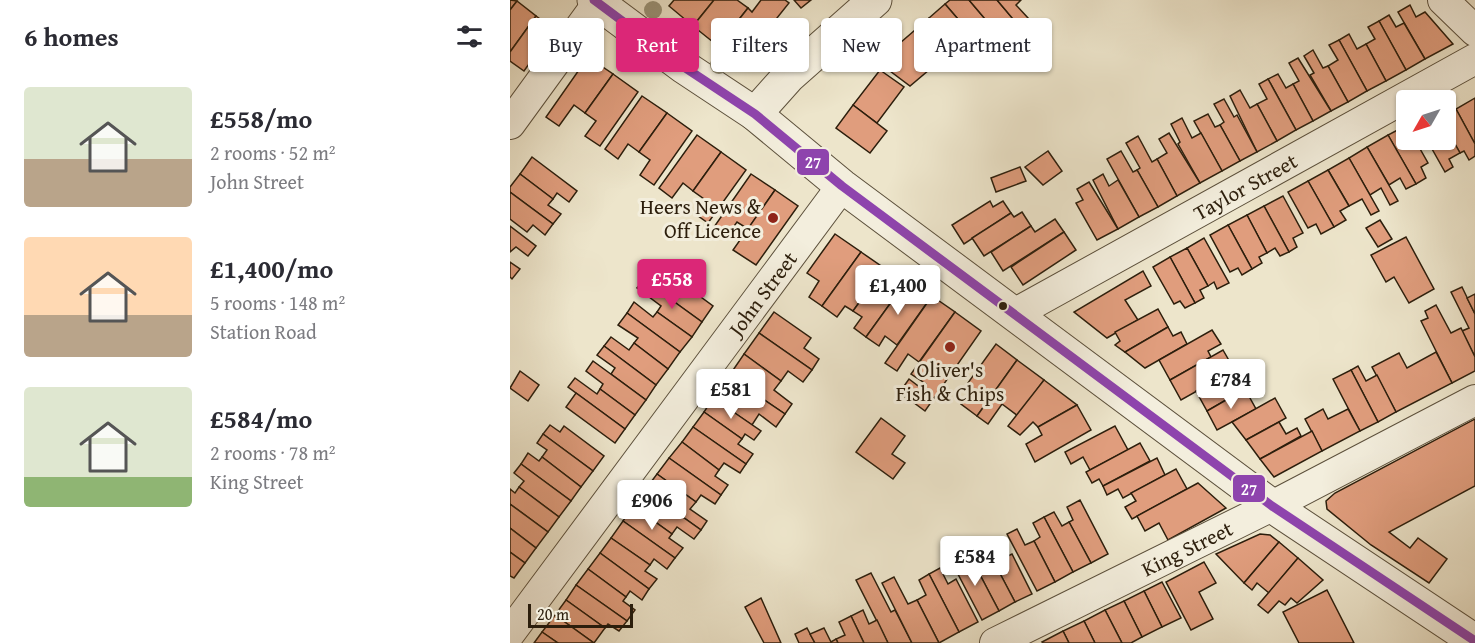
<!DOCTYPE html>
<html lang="en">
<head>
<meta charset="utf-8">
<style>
	:root { --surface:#fff; --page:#f7f7f7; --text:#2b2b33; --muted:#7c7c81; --accent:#db2777 }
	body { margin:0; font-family:"Gentium Book Plus",serif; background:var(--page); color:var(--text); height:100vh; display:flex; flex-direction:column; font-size:22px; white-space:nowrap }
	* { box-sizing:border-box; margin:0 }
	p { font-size:20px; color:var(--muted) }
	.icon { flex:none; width:33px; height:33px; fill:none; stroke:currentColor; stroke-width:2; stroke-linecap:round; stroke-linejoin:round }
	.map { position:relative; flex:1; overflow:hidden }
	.drawer { display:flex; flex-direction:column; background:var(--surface); width:510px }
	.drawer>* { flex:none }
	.banner { position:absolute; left:18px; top:18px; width:570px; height:54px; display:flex; gap:12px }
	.needle { width:39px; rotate:231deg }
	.fabs { position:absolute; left:886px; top:90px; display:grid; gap:12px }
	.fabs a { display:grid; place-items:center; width:60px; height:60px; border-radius:6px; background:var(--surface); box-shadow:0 2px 4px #0004; font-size:30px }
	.scale { position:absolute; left:18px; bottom:15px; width:105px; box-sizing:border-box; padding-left:6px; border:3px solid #2c1e0c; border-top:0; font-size:16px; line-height:21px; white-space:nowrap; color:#2c1e0c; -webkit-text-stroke:4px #f3eedd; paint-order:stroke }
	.price { position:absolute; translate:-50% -51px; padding:0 14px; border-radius:6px; background:#fff; color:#222; font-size:20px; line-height:39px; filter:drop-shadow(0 2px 3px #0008) }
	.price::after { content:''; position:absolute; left:50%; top:36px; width:18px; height:14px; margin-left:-9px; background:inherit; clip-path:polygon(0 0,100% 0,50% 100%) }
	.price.active { background:var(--accent); color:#fff }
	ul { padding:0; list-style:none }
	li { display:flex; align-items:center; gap:18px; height:150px; padding:0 24px }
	li span { display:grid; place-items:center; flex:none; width:168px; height:120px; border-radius:6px; color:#555 }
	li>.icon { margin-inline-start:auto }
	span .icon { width:72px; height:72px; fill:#fffc; stroke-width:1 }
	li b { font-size:26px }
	h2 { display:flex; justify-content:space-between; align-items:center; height:72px; padding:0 24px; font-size:26px }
	.tag { padding:0 21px; border-radius:6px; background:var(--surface); box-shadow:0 2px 4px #0004; font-size:21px; line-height:54px }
	.tag.active { background:var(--accent); color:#fff }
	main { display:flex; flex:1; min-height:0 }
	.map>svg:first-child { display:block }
	.building { fill:#e09d7d; stroke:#2c1e0c; stroke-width:1.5 }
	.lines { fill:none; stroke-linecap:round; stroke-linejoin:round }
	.minor-casing { stroke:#5c503c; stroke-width:32 }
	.tertiary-casing { stroke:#5c503c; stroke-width:35 }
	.minor { stroke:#f3eedd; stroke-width:30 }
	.tertiary { stroke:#f3eedd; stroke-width:33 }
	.bus-1-casing { stroke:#f3eedd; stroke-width:14 }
	.bus-1 { stroke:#8e44ad; stroke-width:9 }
	.tree { fill:#9b9378 }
	.poi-dot { fill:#8f2418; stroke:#f3eedd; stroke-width:2 }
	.bus-dot { fill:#2c1e0c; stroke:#f3eedd; stroke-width:2 }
	.labels { text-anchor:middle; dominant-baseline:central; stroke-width:6; stroke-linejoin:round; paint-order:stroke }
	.street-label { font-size:21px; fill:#2c1e0c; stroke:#f3eedd }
	.poi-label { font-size:21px; fill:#2c1e0c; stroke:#f3eedd; text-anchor:end }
	.line-badge { stroke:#f3eedd; stroke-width:2 }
	.badge-label { font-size:16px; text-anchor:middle; font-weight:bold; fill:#fff }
</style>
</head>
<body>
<main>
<section class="drawer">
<h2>6 homes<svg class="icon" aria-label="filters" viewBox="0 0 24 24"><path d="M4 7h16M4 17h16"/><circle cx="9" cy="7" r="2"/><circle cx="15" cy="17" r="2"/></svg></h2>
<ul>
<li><span style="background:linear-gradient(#dfe7d0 60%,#b9a48a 0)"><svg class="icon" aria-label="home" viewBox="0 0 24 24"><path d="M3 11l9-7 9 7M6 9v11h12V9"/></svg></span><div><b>£558/mo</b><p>2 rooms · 52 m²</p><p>John Street</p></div></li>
<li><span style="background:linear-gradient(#ffd9b3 65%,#b9a48a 0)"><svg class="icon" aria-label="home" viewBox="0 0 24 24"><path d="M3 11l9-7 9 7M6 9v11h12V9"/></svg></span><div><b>£1,400/mo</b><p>5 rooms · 148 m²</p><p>Station Road</p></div></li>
<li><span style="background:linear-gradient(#dfe7d0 75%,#8fb573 0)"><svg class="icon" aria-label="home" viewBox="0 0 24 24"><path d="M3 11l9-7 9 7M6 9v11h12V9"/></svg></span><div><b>£584/mo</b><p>2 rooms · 78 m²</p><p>King Street</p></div></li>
</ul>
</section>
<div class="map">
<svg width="965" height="643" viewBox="0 0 965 643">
	<rect width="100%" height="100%" fill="#ede5cb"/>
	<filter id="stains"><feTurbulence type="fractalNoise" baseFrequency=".00333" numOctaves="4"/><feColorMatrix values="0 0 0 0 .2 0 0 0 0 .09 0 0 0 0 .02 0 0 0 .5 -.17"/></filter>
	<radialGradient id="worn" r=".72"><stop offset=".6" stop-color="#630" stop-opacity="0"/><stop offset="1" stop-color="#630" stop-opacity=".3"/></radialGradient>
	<!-- building -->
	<g class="building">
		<polygon points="0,0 7,1 0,10"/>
		<polygon points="164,0 204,0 183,26 159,6"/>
		<polygon points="204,0 227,0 238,8 208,46 183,26"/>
		<polygon points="251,0 275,0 279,3 235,58 225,60 208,46 238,8 242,12"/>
		<polygon points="284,0 301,0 291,8"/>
		<polygon points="440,0 459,0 481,26 475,31 488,47 479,55 435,4"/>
		<polygon points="459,0 487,0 509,26 499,34 487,21 481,26"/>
		<polygon points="487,0 511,0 506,5 518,18 509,26"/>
		<polygon points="7,1 26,16 0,52 0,10"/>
		<polygon points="435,4 479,55 469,64 455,48 449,53 419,18"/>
		<polygon points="900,5 906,17 915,12 943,44 915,59 888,12"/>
		<polygon points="879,15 886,27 894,23 915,59 896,70 869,21"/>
		<polygon points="26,16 44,29 14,71 0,61 0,52"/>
		<polygon points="419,18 445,48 400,86 368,62"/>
		<polygon points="869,21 896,70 876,81 856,44 865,39 858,27"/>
		<polygon points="839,34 847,49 856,44 876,81 857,91 829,40"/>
		<polygon points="829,40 857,91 838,102 818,66 828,60 819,45"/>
		<polygon points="803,50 813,68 818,66 838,102 821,111 800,75 804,73 794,56"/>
		<polygon points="78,57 103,74 75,113 64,105 49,126 36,117"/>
		<polygon points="788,58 821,111 803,121 783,84 789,81 779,63"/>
		<polygon points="370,70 394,87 367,123 343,105"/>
		<polygon points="103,74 128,92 90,146 75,136 86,121 75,113"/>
		<polygon points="768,74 776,88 783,84 803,121 786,130 758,79"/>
		<polygon points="758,79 786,130 767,141 747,104 757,99 749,84"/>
		<polygon points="730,90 740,108 747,104 767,141 747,152 720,96"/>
		<polygon points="132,96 157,113 129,152 118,144 108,159 95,149"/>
		<polygon points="965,98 965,144 946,109"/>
		<polygon points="714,99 724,117 727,115 747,152 730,161 710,125 714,122 704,104"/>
		<polygon points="343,105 377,131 360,153 326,128"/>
		<polygon points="946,109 965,144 965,156 959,160 954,151 950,153 936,128 936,114"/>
		<polygon points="157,113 182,131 144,185 130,175 140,160 129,152"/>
		<polygon points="698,114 705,127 710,125 730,161 712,171 684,121"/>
		<polygon points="672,118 682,138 691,133 712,171 690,183 668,144 670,142 661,124"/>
		<polygon points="897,125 897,140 905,140 918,163 911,167 916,178 906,184 878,135"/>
		<polygon points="936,128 950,153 939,159 943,167 935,172 917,140 936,140"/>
		<polygon points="659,133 690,183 667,196 647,159 657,153 649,139"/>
		<polygon points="187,135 211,152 183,191 173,183 162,198 149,188"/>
		<polygon points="878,135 906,184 896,189 890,178 879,185 857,147"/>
		<polygon points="628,136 642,162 647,159 667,196 648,207 627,170 630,168 616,143"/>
		<polygon points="857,147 888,201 880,205 871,188 860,195 839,158"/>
		<polygon points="538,151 552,171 533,185 515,167"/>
		<polygon points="611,151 623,172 627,170 648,207 629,217 597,159"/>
		<polygon points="211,152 236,170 198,223 184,213 194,199 183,191"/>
		<polygon points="22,157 67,191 59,202 47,193 43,199 10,174"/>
		<polygon points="839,158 869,211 861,215 852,199 839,206 818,170"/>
		<polygon points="510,167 516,181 486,192 481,178"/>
		<polygon points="818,170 839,206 830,211 836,220 824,227 798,181"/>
		<polygon points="10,174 43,199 38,205 51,214 43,224 0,192 0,187"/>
		<polygon points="241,174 265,190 238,229 227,222 217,236 204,227"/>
		<polygon points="593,174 599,186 608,180 629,217 608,229 583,180"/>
		<polygon points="798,181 824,227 811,234 806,224 798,228 778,192"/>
		<polygon points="579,182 608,229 587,240 566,203 573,200 567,189"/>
		<polygon points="265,190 288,206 246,265 223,250"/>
		<polygon points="0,192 43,224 35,235 23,225 17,232 0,219"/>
		<polygon points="773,196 793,233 783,238 787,247 779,252 754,206"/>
		<polygon points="480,201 483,207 493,201 501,213 454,244 442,225"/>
		<polygon points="754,206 779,252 770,256 765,248 757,253 737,215"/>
		<polygon points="512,212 521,226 474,256 462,238 501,213 504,217"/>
		<polygon points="737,215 757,253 749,257 752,263 742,269 718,225"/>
		<polygon points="545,219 554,232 493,271 481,252 521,226 525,232"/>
		<polygon points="870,220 882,239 868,247 856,228"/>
		<polygon points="718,225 742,269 732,275 728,268 720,272 700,235"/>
		<polygon points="0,226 26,246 18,256 6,247 0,252"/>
		<polygon points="554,232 566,250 513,285 501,267"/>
		<polygon points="325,234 351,252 312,306 299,297 309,281 297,273"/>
		<polygon points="896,237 924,289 899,303 884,277 876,282 861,255"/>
		<polygon points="694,238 719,283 707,289 704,282 698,286 677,248"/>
		<polygon points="677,248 698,286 690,290 694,298 685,303 660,257"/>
		<polygon points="351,252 374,268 343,311 335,306 327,317 312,306"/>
		<polygon points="660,257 685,303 675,308 670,301 664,304 643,267"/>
		<polygon points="0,262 10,269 2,279 0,277"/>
		<polygon points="374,268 395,283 356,337 344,328 352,317 343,311"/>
		<polygon points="141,270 165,288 169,281 203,306 192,322 134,280"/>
		<polygon points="633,271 641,286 615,300 628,320 597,338 564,312"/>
		<polygon points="134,280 192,322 182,337 147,312 151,306 127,288"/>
		<polygon points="395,283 419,300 387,345 375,336 369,346 356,337"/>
		<polygon points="952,287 965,314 965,357 952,331 959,328 941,292"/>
		<polygon points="965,294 965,314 957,298"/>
		<polygon points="422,296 445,312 409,362 398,354 387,371 375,363"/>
		<polygon points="124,302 143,317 147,312 182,337 170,352 117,313"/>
		<polygon points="926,305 941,333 951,328 965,357 965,371 942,383 911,321 918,318 915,311"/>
		<polygon points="648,309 658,327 615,352 605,345 610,341 605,332"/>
		<polygon points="264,312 301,338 294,348 309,359 302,370 249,333"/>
		<polygon points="445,312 471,331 415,411 403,402 416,384 401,374"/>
		<polygon points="117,313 170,352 158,369 124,343 128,338 108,325"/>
		<polygon points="658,327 663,336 671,332 677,344 635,368 615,352"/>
		<polygon points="702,330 711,344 698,351 701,357 660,380 649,360"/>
		<polygon points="249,333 302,370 293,382 278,371 271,381 234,354"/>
		<polygon points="101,337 119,350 124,343 158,369 146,385 94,346"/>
		<polygon points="486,344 507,360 467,416 451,404 461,391 455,387"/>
		<polygon points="94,346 146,385 136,400 101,374 105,368 87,355"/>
		<polygon points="713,350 721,364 709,371 712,377 671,400 660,380"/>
		<polygon points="926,352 942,383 886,412 862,367 889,353 897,368"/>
		<polygon points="234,354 271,381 264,390 282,404 275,414 219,376"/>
		<polygon points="507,360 534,380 508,416 492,404 478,424 467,416"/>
		<polygon points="741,360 750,376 733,385 735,389 697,411 686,391"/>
		<polygon points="83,361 136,400 125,415 90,389 93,384 76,371"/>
		<polygon points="848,366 856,381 867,375 886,412 868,422 841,370"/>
		<polygon points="841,370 868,422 850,431 823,379"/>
		<polygon points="10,371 29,385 18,401 0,388"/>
		<polygon points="219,376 275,414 266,427 249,414 242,425 203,398"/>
		<polygon points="65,378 87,394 90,389 125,415 115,429 58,387"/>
		<polygon points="399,379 412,389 403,402 389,393"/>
		<polygon points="534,380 567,405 528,427 523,422 510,435 498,426"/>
		<polygon points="735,389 746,409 707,430 697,411"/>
		<polygon points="66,393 115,429 105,443 56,407"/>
		<polygon points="203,398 251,431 244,440 235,434 232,439 194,412"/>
		<polygon points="765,398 776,418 736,440 722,422"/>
		<polygon points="567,405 581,430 525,462 516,444 532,435 528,427"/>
		<polygon points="813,409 818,419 838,409 850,431 812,451 795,419"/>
		<polygon points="194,412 232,439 228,444 243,454 236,464 183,427"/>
		<polygon points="371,418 395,436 382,454 395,463 383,479 346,452"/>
		<polygon points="965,419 965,486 879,532 900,548 908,538 937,559 919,583 861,545 817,509 816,501 825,493"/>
		<polygon points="769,422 776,434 787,428 791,436 750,459 736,440"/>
		<polygon points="40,425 50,432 54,426 94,456 83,471 33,434"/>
		<polygon points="605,426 618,450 580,470 573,457 561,464 555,452"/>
		<polygon points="183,427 236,464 230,473 214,463 209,470 172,442"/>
		<polygon points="802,431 812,451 764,477 750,459"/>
		<polygon points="33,434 83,471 71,487 32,457 37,450 27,443"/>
		<polygon points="172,442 209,470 205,476 218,485 211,495 159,458"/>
		<polygon points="630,443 640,461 593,486 589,479 582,483 576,472"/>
		<polygon points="18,453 29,461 32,457 71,487 61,501 11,464"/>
		<polygon points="159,458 211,495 205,504 191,495 186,502 147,474"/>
		<polygon points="647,458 655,475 613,498 608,489 597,495 593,486"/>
		<polygon points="11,464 61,501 49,517 9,487 14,481 4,473"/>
		<polygon points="666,469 677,489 622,519 615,507 626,501 621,493"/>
		<polygon points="147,474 186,502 180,509 197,521 191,530 135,490"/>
		<polygon points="688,483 716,508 658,540 649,523 635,531 627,516"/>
		<polygon points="9,487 49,517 38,532 0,504 0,489 5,493"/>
		<polygon points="135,490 191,530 184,539 167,527 162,534 123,506"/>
		<polygon points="570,500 598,554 581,563 559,522 563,520 557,507"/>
		<polygon points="0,504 38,532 26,548 0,528"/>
		<polygon points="123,506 162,534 159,538 173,548 165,558 113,521"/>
		<polygon points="544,512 552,526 559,522 581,563 563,572 534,517"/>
		<polygon points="534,517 563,572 545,582 524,541 530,537 523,523"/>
		<polygon points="113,521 165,558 157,569 144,559 140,565 101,538"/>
		<polygon points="0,528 26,548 15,563 0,552"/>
		<polygon points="507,529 515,545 524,541 545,582 527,591 497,534"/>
		<polygon points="750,534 760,535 769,542 734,583 706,554"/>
		<polygon points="101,538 140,565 135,571 147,579 139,589 90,553"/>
		<polygon points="486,542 494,558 502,554 522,594 505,602 476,547"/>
		<polygon points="769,542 788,558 759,593 747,583 742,590 734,583"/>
		<polygon points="476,547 505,602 489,611 468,571 474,568 466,552"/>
		<polygon points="448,550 461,575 468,571 489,611 472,620 438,555"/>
		<polygon points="0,552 15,563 4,578 0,576"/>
		<polygon points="90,553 139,589 132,600 120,591 116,597 78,569"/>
		<polygon points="788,558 813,580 787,603 781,598 775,605 769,601 758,613 748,605"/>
		<polygon points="694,562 706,583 689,592 703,619 681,630 656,582"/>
		<polygon points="430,568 438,584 446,579 468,622 449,632 419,574"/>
		<polygon points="78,569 116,597 113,601 125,610 117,621 66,585"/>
		<polygon points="361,573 381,612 385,610 402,643 378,643 346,580"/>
		<polygon points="419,574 449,632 429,643 407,600 416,595 409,580"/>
		<polygon points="384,577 398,604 407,600 429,643 402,643 372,583"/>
		<polygon points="652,582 671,618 652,627 634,591"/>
		<polygon points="66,585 117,621 109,631 98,624 95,628 56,600"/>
		<polygon points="817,590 844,643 789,643 773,612"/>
		<polygon points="634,591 652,627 632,637 614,601"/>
		<polygon points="251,598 271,643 254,643 235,607"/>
		<polygon points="56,600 95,628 84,643 45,615"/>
		<polygon points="614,601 632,637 621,643 612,643 595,610"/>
		<polygon points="353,610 359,624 367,620 378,643 354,643 341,616"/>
		<polygon points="595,610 612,643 585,643 574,621"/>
		<polygon points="45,615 84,643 48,643 32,632"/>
		<polygon points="341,616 354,643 328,643 326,639 335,635 329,622"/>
		<polygon points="574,621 585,643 559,643 553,631"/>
		<polygon points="297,628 305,643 289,643 285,634"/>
		<polygon points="314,628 321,642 326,639 328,643 305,643 300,634"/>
		<polygon points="553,631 559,643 533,643 532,642"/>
		<polygon points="32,632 48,643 24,643"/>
	</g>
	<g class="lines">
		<!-- minor casing -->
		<g class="minor-casing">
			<g id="minor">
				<polyline points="933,0 965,31"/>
				<polyline points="0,124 88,3"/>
				<path id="s1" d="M504,314l461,-255"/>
				<path id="s2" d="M0,633l332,-447"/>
				<path id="s3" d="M485,643l277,-137 203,-106"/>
			</g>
		</g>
		<!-- tertiary casing -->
		<g class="tertiary-casing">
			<g id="tertiary">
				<polyline points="84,0 174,67 245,114 332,186 762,506 965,641"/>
				<polyline points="245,114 278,77 365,0"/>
			</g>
		</g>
		<!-- minor -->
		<use href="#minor" class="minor"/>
		<!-- tertiary -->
		<use href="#tertiary" class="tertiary"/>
		<!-- bus-1 casing -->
		<g class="bus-1-casing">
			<polyline id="bus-1" points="84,0 174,67 245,114 332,186 762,506 965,641"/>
		</g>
		<!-- bus-1 -->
		<use href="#bus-1" class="bus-1"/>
	</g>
	<!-- trees -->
	<g class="tree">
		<circle cx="143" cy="10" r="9"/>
		<circle cx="209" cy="65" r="9"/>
	</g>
	<!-- markers -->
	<g class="poi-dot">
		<circle cx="263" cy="218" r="6"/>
		<circle cx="440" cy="347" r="6"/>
	</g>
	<circle class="bus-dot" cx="493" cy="306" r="5"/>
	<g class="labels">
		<!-- street labels -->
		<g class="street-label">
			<text stroke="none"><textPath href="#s1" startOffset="264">Taylor Street</textPath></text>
			<text stroke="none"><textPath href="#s2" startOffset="423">John Street</textPath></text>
			<text stroke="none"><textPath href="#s3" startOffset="214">King Street</textPath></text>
		</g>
		<!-- poi labels -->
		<g class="poi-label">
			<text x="251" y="206">Heers News &amp;<tspan x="251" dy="24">Off Licence</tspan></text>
			<text x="440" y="369" text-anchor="middle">Oliver's<tspan x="440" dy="24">Fish &amp; Chips</tspan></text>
		</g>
	</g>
	<g class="line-badge">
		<rect x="286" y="148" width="34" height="28" rx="6" fill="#8e44ad"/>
		<rect x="722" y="474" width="34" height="29" rx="6" fill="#8e44ad"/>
	</g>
	<g class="badge-label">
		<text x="303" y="168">27</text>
		<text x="739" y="495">27</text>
	</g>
	<rect width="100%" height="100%" filter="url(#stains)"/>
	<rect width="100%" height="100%" fill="url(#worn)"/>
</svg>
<div class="fabs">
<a><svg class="needle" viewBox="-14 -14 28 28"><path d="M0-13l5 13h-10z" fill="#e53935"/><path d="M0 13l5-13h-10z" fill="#7c7c81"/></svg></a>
</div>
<div class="scale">20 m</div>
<b class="price active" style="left:162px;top:310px">£558</b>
<b class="price" style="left:388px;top:316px">£1,400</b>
<b class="price" style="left:721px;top:410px">£784</b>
<b class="price" style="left:221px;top:420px">£581</b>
<b class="price" style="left:142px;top:531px">£906</b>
<b class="price" style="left:465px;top:587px">£584</b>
<div class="banner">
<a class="tag">Buy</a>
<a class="tag active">Rent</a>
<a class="tag">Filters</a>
<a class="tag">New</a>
<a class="tag">Apartment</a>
</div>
</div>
</main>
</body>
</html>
